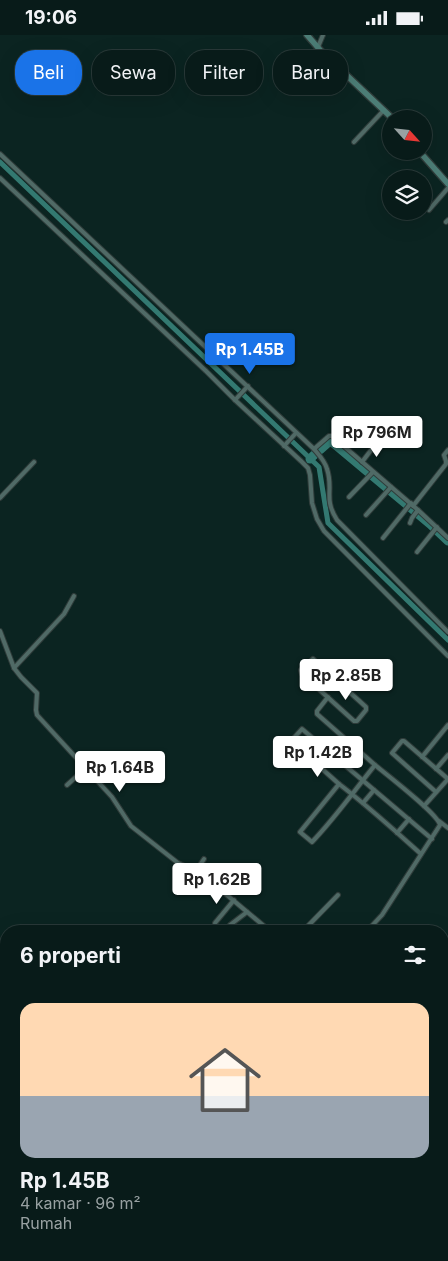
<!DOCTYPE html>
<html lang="id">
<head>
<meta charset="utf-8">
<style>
	:root { --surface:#081b19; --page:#112422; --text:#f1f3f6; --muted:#98a1a2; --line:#293938; --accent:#1a73e8 }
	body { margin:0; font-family:Inter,sans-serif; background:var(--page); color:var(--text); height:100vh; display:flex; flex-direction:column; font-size:19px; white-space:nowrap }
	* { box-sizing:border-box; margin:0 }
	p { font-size:16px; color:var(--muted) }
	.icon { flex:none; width:28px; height:28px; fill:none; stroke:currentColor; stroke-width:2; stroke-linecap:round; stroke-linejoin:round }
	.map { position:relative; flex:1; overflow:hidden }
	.side { position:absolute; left:0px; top:890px; width:449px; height:336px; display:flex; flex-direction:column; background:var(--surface); border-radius:20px 20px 0 0; box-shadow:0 5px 20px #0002,0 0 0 1px var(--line) }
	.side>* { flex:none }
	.guide { position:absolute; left:15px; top:15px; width:419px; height:45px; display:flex; gap:10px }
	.needle { width:32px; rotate:117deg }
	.fabs { position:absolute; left:382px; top:75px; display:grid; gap:10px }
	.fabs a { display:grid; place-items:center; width:50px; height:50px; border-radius:50%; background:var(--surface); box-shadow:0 5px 20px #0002,0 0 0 1px var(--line); font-size:25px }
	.price { position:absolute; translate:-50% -42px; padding:0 11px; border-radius:5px; background:#fff; color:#222; font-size:16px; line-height:32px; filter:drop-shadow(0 1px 2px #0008) }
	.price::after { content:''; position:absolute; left:50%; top:30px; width:15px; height:11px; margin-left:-8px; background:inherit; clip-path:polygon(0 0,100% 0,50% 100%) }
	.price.selected { background:var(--accent); color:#fff }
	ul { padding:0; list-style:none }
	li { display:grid; align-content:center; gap:10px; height:265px; padding:0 20px }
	li span { display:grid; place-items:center; height:155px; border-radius:15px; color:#555 }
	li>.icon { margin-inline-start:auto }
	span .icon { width:90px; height:90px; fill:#fffc; stroke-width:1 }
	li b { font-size:21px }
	h2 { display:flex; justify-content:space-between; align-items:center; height:60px; padding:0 20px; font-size:21px }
	.pill { padding:0 18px; border-radius:20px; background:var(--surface); box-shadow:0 5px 20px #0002,0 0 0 1px var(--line); font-size:18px; line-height:45px }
	.pill.selected { background:var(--accent); color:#fff }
	.status { display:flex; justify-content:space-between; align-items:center; height:35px; padding:0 25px; background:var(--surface); direction:ltr }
	.status svg { height:14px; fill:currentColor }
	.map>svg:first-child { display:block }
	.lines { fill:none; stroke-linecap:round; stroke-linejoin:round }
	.canal { stroke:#337971; stroke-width:5 }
	.river { stroke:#337971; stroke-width:9 }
	.street-casing { stroke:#2f3c3a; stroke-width:6 }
	.secondary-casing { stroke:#2f3c3a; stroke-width:8 }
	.street { stroke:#506a66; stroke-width:4 }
	.secondary { stroke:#4c7d76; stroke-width:5.5 }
</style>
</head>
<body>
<div class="status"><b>19:06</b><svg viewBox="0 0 49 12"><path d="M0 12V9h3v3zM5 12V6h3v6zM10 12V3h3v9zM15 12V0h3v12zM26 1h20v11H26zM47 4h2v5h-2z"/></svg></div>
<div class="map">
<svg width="448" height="1226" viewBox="0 0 448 1226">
	<rect width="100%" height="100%" fill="#0b2421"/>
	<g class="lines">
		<!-- canal -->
		<polyline class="canal" points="0,127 319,432 328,488 448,605"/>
		<!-- river -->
		<g class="river">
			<polyline points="320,415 329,407 332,407 430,489 448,506"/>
			<polyline points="310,424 314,420"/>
		</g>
		<!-- street casing -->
		<g class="street-casing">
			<g id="street">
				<polyline points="318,12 323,0"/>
				<polyline points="354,107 384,75"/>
				<path d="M0,119l314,295c5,6 11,12 13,20 7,21 -4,29 10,51l111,112"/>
				<polyline points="0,143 206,336 235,365 301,426 308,433 310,440 312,468 317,484 324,496 448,621"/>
				<polyline points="429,175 448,153"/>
				<polyline points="446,187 448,185"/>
				<polyline points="235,365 248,351"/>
				<polyline points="284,411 296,398"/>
				<polyline points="314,414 329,401 332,401 418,475 448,503"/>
				<polyline points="362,427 378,406"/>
				<polyline points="349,462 373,437"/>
				<polyline points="0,463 34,427"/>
				<polyline points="413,471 446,429 446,426 444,420 448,415"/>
				<polyline points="366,480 391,452"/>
				<polyline points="410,488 412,483 418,475"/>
				<polyline points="383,503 411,468"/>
				<polyline points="417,517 437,492"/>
				<polyline points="0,596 14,633 21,642 37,658 36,675 37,680 112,762 131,791 178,828 203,840 270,896"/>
				<polygon points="313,624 366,672 366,675 357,686 354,686 302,639 301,635"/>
				<polyline points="14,633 64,579 74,561"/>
				<path d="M328,662l-11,14v3l58,51c-21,26 -40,53 -63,77l-12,-10 39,-48c29,22 55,46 82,70"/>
				<polyline points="422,722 448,690"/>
				<polyline points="436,734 448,720"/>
				<polyline points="339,749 293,708 292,705 302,694 432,804"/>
				<polyline points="67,750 86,733"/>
				<polyline points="436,757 392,718 402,706 404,706 448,744"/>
				<polyline points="363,768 374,755"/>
				<polyline points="424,771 448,744"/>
				<polyline points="439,786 448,793"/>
				<polyline points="397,798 409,784"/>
				<polyline points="196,836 204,824"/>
				<polyline points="195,853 203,840"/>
				<polyline points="215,888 234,865"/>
				<polyline points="224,896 230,890 247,877"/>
				<polyline points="303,896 338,860"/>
				<path d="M367,896l15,-16 58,-90c-2,-11 -53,-50 -65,-60"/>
				<polyline points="442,1029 448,1033"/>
				<polyline points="442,1038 448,1043"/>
				<polyline points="442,1068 448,1071"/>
				<polyline points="442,1091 448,1085"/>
				<polyline points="442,1124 448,1117"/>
				<polyline points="442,1156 448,1149"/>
				<polyline points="96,1220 104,1226"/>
				<polyline points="134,1220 142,1226"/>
				<polyline points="289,1220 296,1226"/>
				<polyline points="321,1220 329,1226"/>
				<polyline points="370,1220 379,1226"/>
				<polyline points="80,1226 85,1220"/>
				<polyline points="168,1226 173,1220"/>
				<polyline points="195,1226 200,1220"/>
				<polyline points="220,1226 224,1220"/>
				<polyline points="250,1226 255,1220"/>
				<polyline points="335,1226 338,1220"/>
				<polyline points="361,1226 366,1220"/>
			</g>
		</g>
		<!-- secondary casing -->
		<g class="secondary-casing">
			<g id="secondary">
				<polyline points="307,0 321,16 393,84"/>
				<polyline points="419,116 448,149"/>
			</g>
		</g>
		<!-- street -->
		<use href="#street" class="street"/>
		<!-- secondary -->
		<use href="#secondary" class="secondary"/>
	</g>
</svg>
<div class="fabs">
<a><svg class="needle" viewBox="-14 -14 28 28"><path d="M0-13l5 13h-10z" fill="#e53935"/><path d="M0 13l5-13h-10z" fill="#98a1a2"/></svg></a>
<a><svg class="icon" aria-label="layers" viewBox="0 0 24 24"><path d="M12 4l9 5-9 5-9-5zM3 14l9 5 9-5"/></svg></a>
</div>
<b class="price selected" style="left:250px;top:340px">Rp 1.45B</b>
<b class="price" style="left:377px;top:423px">Rp 796M</b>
<b class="price" style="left:346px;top:666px">Rp 2.85B</b>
<b class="price" style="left:318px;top:743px">Rp 1.42B</b>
<b class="price" style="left:120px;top:758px">Rp 1.64B</b>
<b class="price" style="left:217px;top:870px">Rp 1.62B</b>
<div class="guide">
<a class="pill selected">Beli</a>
<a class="pill">Sewa</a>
<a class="pill">Filter</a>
<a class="pill">Baru</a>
</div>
<section class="side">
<h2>6 properti<svg class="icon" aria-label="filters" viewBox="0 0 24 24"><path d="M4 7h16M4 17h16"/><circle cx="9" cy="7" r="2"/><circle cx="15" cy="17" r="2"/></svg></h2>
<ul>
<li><span style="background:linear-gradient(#ffd9b3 60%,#9aa5b1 0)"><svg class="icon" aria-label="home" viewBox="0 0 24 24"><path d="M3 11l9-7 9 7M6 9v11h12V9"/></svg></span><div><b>Rp 1.45B</b><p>4 kamar · 96 m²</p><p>Rumah</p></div></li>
</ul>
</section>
</div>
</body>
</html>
